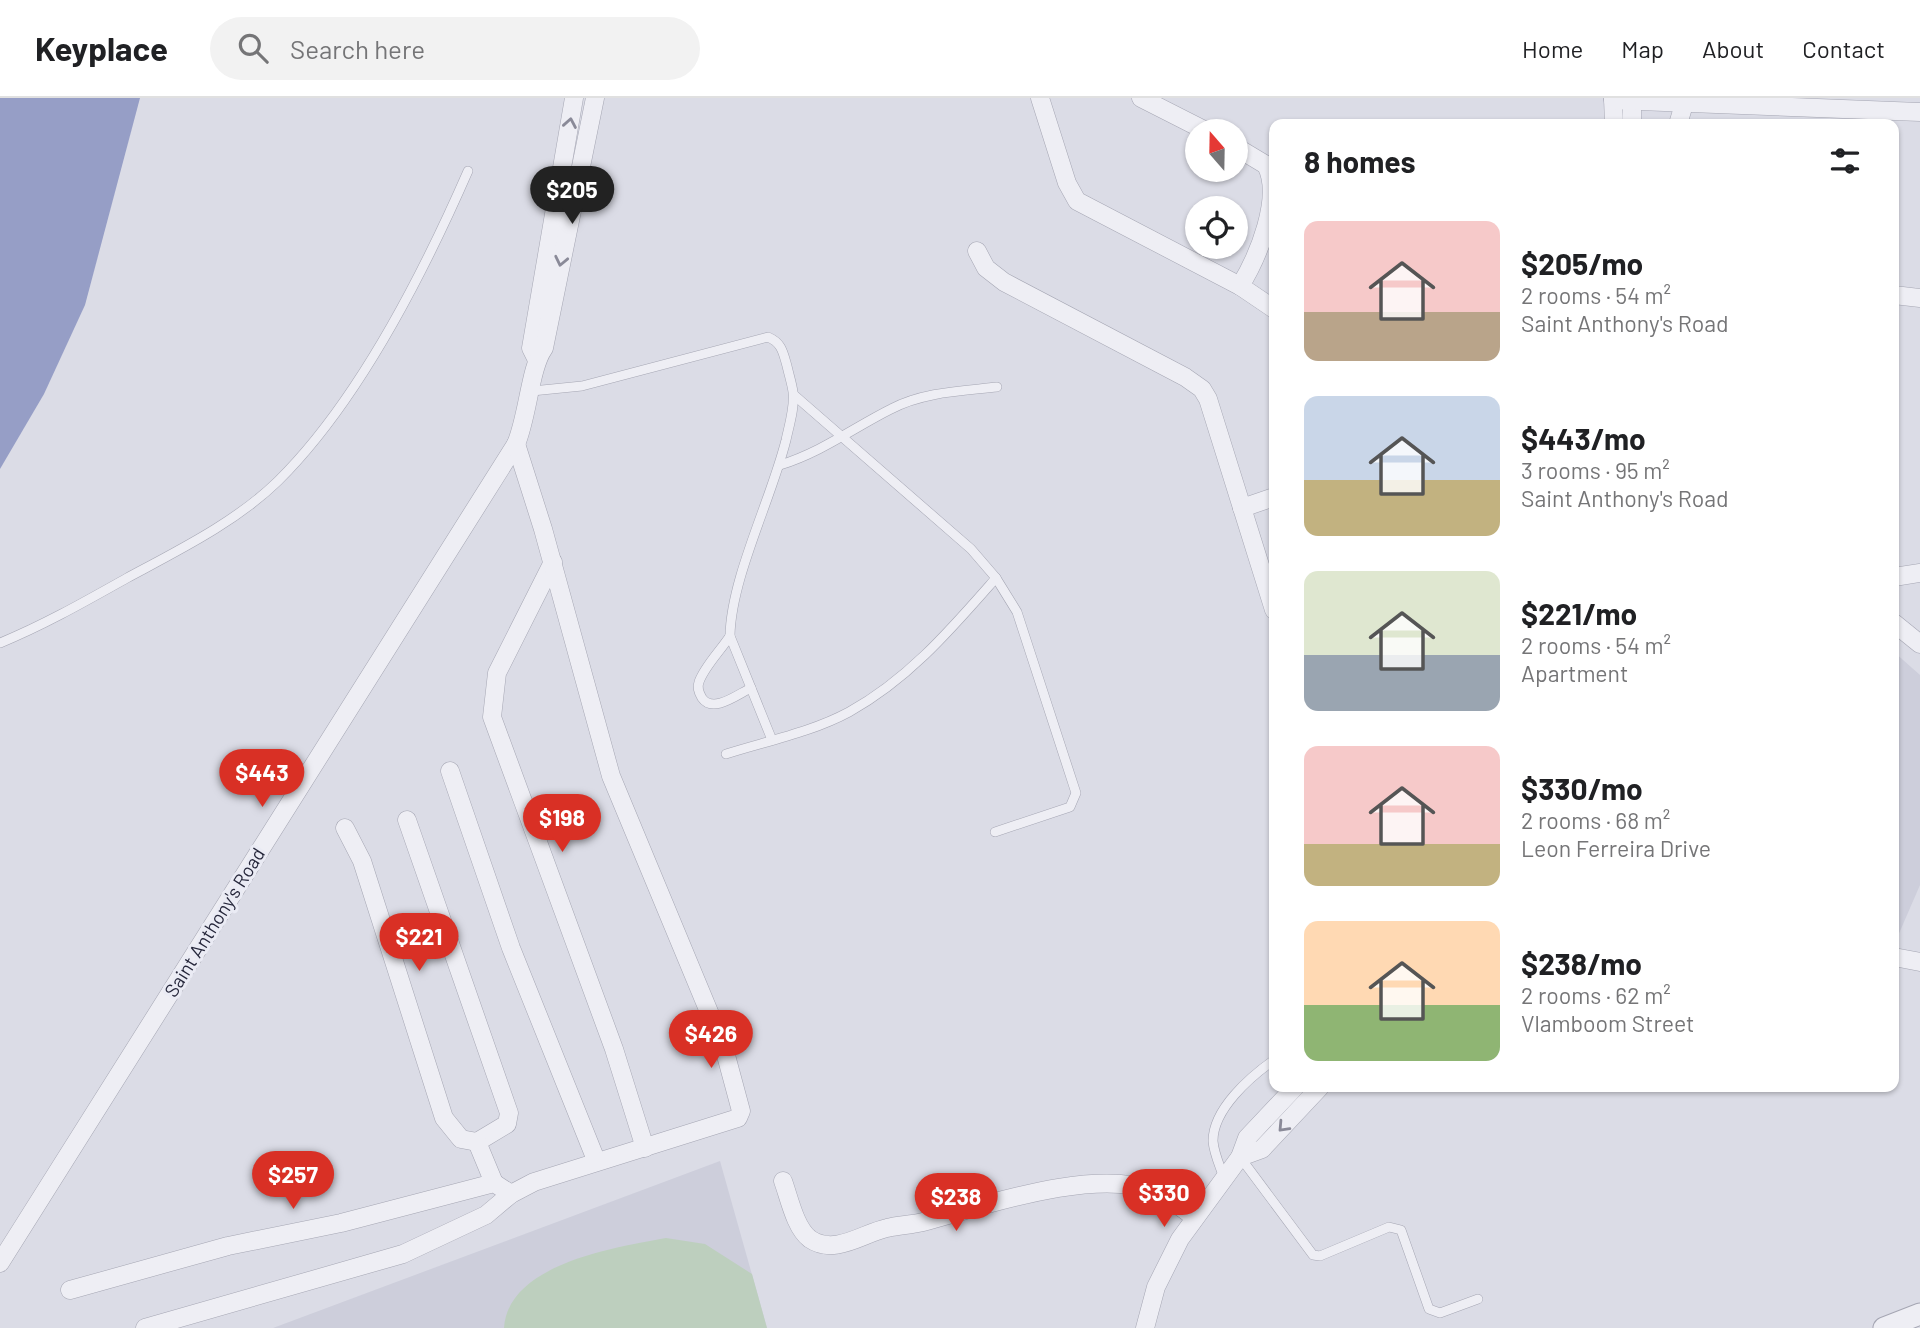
<!DOCTYPE html>
<html lang="en">
<head>
<meta charset="utf-8">
<style>
	:root { --surface:#fff; --page:#f2f2f2; --text:#202124; --muted:#757577; --line:#e0e0e0; --accent:#d93025 }
	body { margin:0; font-family:Barlow,sans-serif; background:var(--page); color:var(--text); height:100vh; display:flex; flex-direction:column; font-size:26px; white-space:nowrap }
	* { box-sizing:border-box; margin:0 }
	p { font-size:23px; color:var(--muted) }
	.icon { flex:none; width:38px; height:38px; fill:none; stroke:currentColor; stroke-width:2; stroke-linecap:round; stroke-linejoin:round }
	.map { position:relative; flex:1; overflow:hidden }
	.drawer { position:absolute; left:1269px; top:21px; width:630px; height:973px; display:flex; flex-direction:column; background:var(--surface); border-radius:14px; box-shadow:0 2px 5px #0004 }
	.drawer>* { flex:none }
	.needle { width:46px; rotate:340deg }
	.tools { position:absolute; left:1185px; top:21px; display:grid; gap:14px }
	.tools a { display:grid; place-items:center; width:63px; height:63px; border-radius:50%; background:var(--surface); box-shadow:0 2px 5px #0004; font-size:35px }
	.price { position:absolute; translate:-50% -60px; padding:0 16px; border-radius:24px; background:var(--accent); color:#fff; font-size:23px; line-height:46px; filter:drop-shadow(0 2px 4px #0008) }
	.price::after { content:''; position:absolute; left:50%; top:42px; width:21px; height:16px; margin-left:-10px; background:inherit; clip-path:polygon(0 0,100% 0,50% 100%) }
	.price.on { background:#222; color:#fff }
	ul { padding:0; list-style:none }
	li { display:flex; align-items:center; gap:21px; height:175px; padding:0 35px }
	li span { display:grid; place-items:center; flex:none; width:196px; height:140px; border-radius:14px; color:#555 }
	li>.icon { margin-inline-start:auto }
	span .icon { width:84px; height:84px; fill:#fffc; stroke-width:1 }
	li b { font-size:30px }
	h2 { display:flex; justify-content:space-between; align-items:center; height:84px; padding:0 35px; font-size:30px }
	header { display:flex; align-items:center; gap:42px; box-sizing:border-box; height:98px; padding:0 35px; background:var(--surface); border-bottom:2px solid var(--line) }
	header strong { font-size:33px }
	nav { display:flex; gap:38px; margin-inline-start:auto; font-size:24px }
	.search { width:490px; height:63px; background:var(--page); display:flex; align-items:center; gap:18px; box-sizing:border-box; padding:0 24px; border-radius:38px; color:var(--muted); font-size:26px }
	.map>svg:first-child { display:block }
	.built { fill:#cdcedb }
	.green { fill:#bdcfbe }
	.water { fill:#969ec6 }
	.lines { fill:none; stroke-linecap:round; stroke-linejoin:round }
	.service-casing { stroke:#a5a6b3; stroke-width:10 }
	.minor-casing { stroke:#a5a6b3; stroke-width:19 }
	.tertiary-casing { stroke:#a5a6b3; stroke-width:23 }
	.service { stroke:#eeeef4; stroke-width:9 }
	.minor { stroke:#eeeef4; stroke-width:18 }
	.tertiary { stroke:#eeeef4; stroke-width:21 }
	.oneway { stroke:#8a8a98 }
	.labels { text-anchor:middle; dominant-baseline:central; stroke-width:6; stroke-linejoin:round; paint-order:stroke }
	.street-label { font-size:19px; fill:#26273b; stroke:#eaebf4 }
</style>
</head>
<body>
<header>
<strong>Keyplace</strong>
<div class="search"><svg class="icon" aria-label="search" viewBox="0 0 24 24"><circle cx="10" cy="10" r="6"/><path d="M15 15l6 6"/></svg>Search here</div>
<nav><a>Home</a><a>Map</a><a>About</a><a>Contact</a></nav>
</header>
<div class="map">
<svg width="1920" height="1230" viewBox="0 0 1920 1230">
	<rect width="100%" height="100%" fill="#dbdce6"/>
	<!-- built -->
	<g class="built">
		<polygon points="1894,554 1920,577 1920,787 1894,847"/>
		<polygon points="720,1063 767,1230 273,1230"/>
	</g>
	<!-- green -->
	<path class="green" d="M666,1140l39,6 47,30 15,54h-263c4,-65 114,-81 162,-90z"/>
	<!-- water -->
	<polygon class="water" points="0,0 140,0 85,207 44,296 0,371"/>
	<g class="lines">
		<!-- service casing -->
		<g class="service-casing">
			<g id="service">
				<path d="M532,293l50,-5 186,-49c14,6 15,15 19,29 2,9 5,18 6,26 2,15 -4,34 -7,48 -15,60 -55,138 -56,196l42,104"/>
				<path d="M780,367c42,-13 73,-37 111,-56 32,-17 71,-18 106,-22"/>
				<path d="M730,538c-9,14 -26,31 -31,46 -2,5 0,11 3,16 11,16 36,-4 49,-10"/>
				<path d="M0,545c44,-18 86,-42 127,-65 52,-28 109,-56 151,-97 81,-80 145,-207 190,-310"/>
				<path d="M726,656c41,-13 86,-22 123,-42 60,-33 103,-84 147,-134l-25,-29 -177,-154"/>
				<polyline points="995,734 1070,709 1076,695 1017,514 996,480"/>
				<polyline points="1240,1059 1313,1157 1320,1158 1389,1129 1401,1132 1429,1211 1440,1215 1478,1201"/>
				<path d="M1224,1080c-4,-12 -10,-24 -11,-37 0,-32 37,-64 61,-81"/>
			</g>
		</g>
		<!-- minor casing -->
		<g class="minor-casing">
			<g id="minor">
				<polyline points="1040,0 1067,85 1077,103 1240,188 1274,211"/>
				<polyline points="1141,0 1206,33"/>
				<polyline points="1613,0 1614,26"/>
				<polyline points="1632,0 1632,26"/>
				<polyline points="1613,2 1920,14"/>
				<polyline points="1678,26 1685,3"/>
				<path d="M1236,49l30,18c17,32 -8,92 -26,121"/>
				<polyline points="977,153 986,170 1004,184 1185,279 1202,291 1208,301 1274,512"/>
				<polyline points="1894,197 1920,200"/>
				<polyline points="536,260 531,250 574,0"/>
				<polyline points="1242,410 1274,399"/>
				<polyline points="553,464 497,575 492,619 614,951 645,1050"/>
				<polyline points="1894,479 1920,475"/>
				<polyline points="1894,525 1920,546"/>
				<polyline points="450,673 511,850 596,1062"/>
				<polyline points="407,722 509,1015 507,1026 477,1044 494,1085"/>
				<polyline points="345,730 362,763 444,1020 461,1041 477,1044"/>
				<polyline points="1894,859 1920,864"/>
				<polyline points="1240,1059 1262,1051 1320,989"/>
				<path d="M783,1083c6,16 12,47 27,58 25,17 53,-6 77,-11 12,-3 24,-3 36,-6 61,-16 171,-55 231,-31 14,6 28,17 40,26"/>
				<path d="M0,1165l516,-819c12,-28 14,-77 28,-96l51,-250"/>
				<polyline points="70,1192 228,1148 341,1125 494,1085 511,1096"/>
				<polyline points="145,1230 403,1156 486,1117 511,1096 534,1084 738,1020 741,1013 724,950 611,678 543,431 516,346"/>
				<polyline points="1145,1230 1156,1189 1180,1141 1240,1059 1247,1040 1295,989"/>
			</g>
		</g>
		<!-- tertiary casing -->
		<g class="tertiary-casing">
			<polyline id="tertiary" points="1884,1230 1920,1216"/>
		</g>
		<!-- service -->
		<use href="#service" class="service"/>
		<!-- minor -->
		<use href="#minor" class="minor"/>
		<!-- tertiary -->
		<use href="#tertiary" class="tertiary"/>
	</g>
	<!-- one-way arrows -->
	<defs><path id="oneway-chevron" d="M-2-3.5L2.5 0L-2 3.5" fill="none" stroke-width="1.6" stroke-linecap="round" stroke-linejoin="round" transform="scale(1.75)"/></defs>
	<g class="oneway">
		<use href="#oneway-chevron" transform="translate(570 25) rotate(-80)"/>
		<use href="#oneway-chevron" transform="translate(561 163) rotate(102)"/>
		<use href="#oneway-chevron" transform="translate(1283 1029) rotate(133)"/>
	</g>
	<g class="labels">
		<!-- street labels -->
		<g class="street-label">
			<text transform="translate(214 824) rotate(-58)">Saint Anthony's Road</text>
		</g>
	</g>
</svg>
<div class="tools">
<a><svg class="needle" viewBox="-14 -14 28 28"><path d="M0-13l5 13h-10z" fill="#e53935"/><path d="M0 13l5-13h-10z" fill="#757577"/></svg></a>
<a><svg class="icon" aria-label="locate" viewBox="0 0 24 24"><circle cx="12" cy="12" r="6"/><path d="M12 2v4M12 18v4M2 12h4M18 12h4"/></svg></a>
</div>
<b class="price on" style="left:572px;top:128px">$205</b>
<b class="price" style="left:262px;top:711px">$443</b>
<b class="price" style="left:562px;top:756px">$198</b>
<b class="price" style="left:419px;top:875px">$221</b>
<b class="price" style="left:711px;top:972px">$426</b>
<b class="price" style="left:293px;top:1113px">$257</b>
<b class="price" style="left:1164px;top:1131px">$330</b>
<b class="price" style="left:956px;top:1135px">$238</b>
<section class="drawer">
<h2>8 homes<svg class="icon" aria-label="filters" viewBox="0 0 24 24"><path d="M4 7h16M4 17h16"/><circle cx="9" cy="7" r="2"/><circle cx="15" cy="17" r="2"/></svg></h2>
<ul>
<li><span style="background:linear-gradient(#f6c9c9 65%,#b9a48a 0)"><svg class="icon" aria-label="home" viewBox="0 0 24 24"><path d="M3 11l9-7 9 7M6 9v11h12V9"/></svg></span><div><b>$205/mo</b><p>2 rooms · 54 m²</p><p>Saint Anthony's Road</p></div></li>
<li><span style="background:linear-gradient(#c9d6e8 60%,#c2b280 0)"><svg class="icon" aria-label="home" viewBox="0 0 24 24"><path d="M3 11l9-7 9 7M6 9v11h12V9"/></svg></span><div><b>$443/mo</b><p>3 rooms · 95 m²</p><p>Saint Anthony's Road</p></div></li>
<li><span style="background:linear-gradient(#dfe7d0 60%,#9aa5b1 0)"><svg class="icon" aria-label="home" viewBox="0 0 24 24"><path d="M3 11l9-7 9 7M6 9v11h12V9"/></svg></span><div><b>$221/mo</b><p>2 rooms · 54 m²</p><p>Apartment</p></div></li>
<li><span style="background:linear-gradient(#f6c9c9 70%,#c2b280 0)"><svg class="icon" aria-label="home" viewBox="0 0 24 24"><path d="M3 11l9-7 9 7M6 9v11h12V9"/></svg></span><div><b>$330/mo</b><p>2 rooms · 68 m²</p><p>Leon Ferreira Drive</p></div></li>
<li><span style="background:linear-gradient(#ffd9b3 60%,#8fb573 0)"><svg class="icon" aria-label="home" viewBox="0 0 24 24"><path d="M3 11l9-7 9 7M6 9v11h12V9"/></svg></span><div><b>$238/mo</b><p>2 rooms · 62 m²</p><p>Vlamboom Street</p></div></li>
</ul>
</section>
</div>
</body>
</html>
